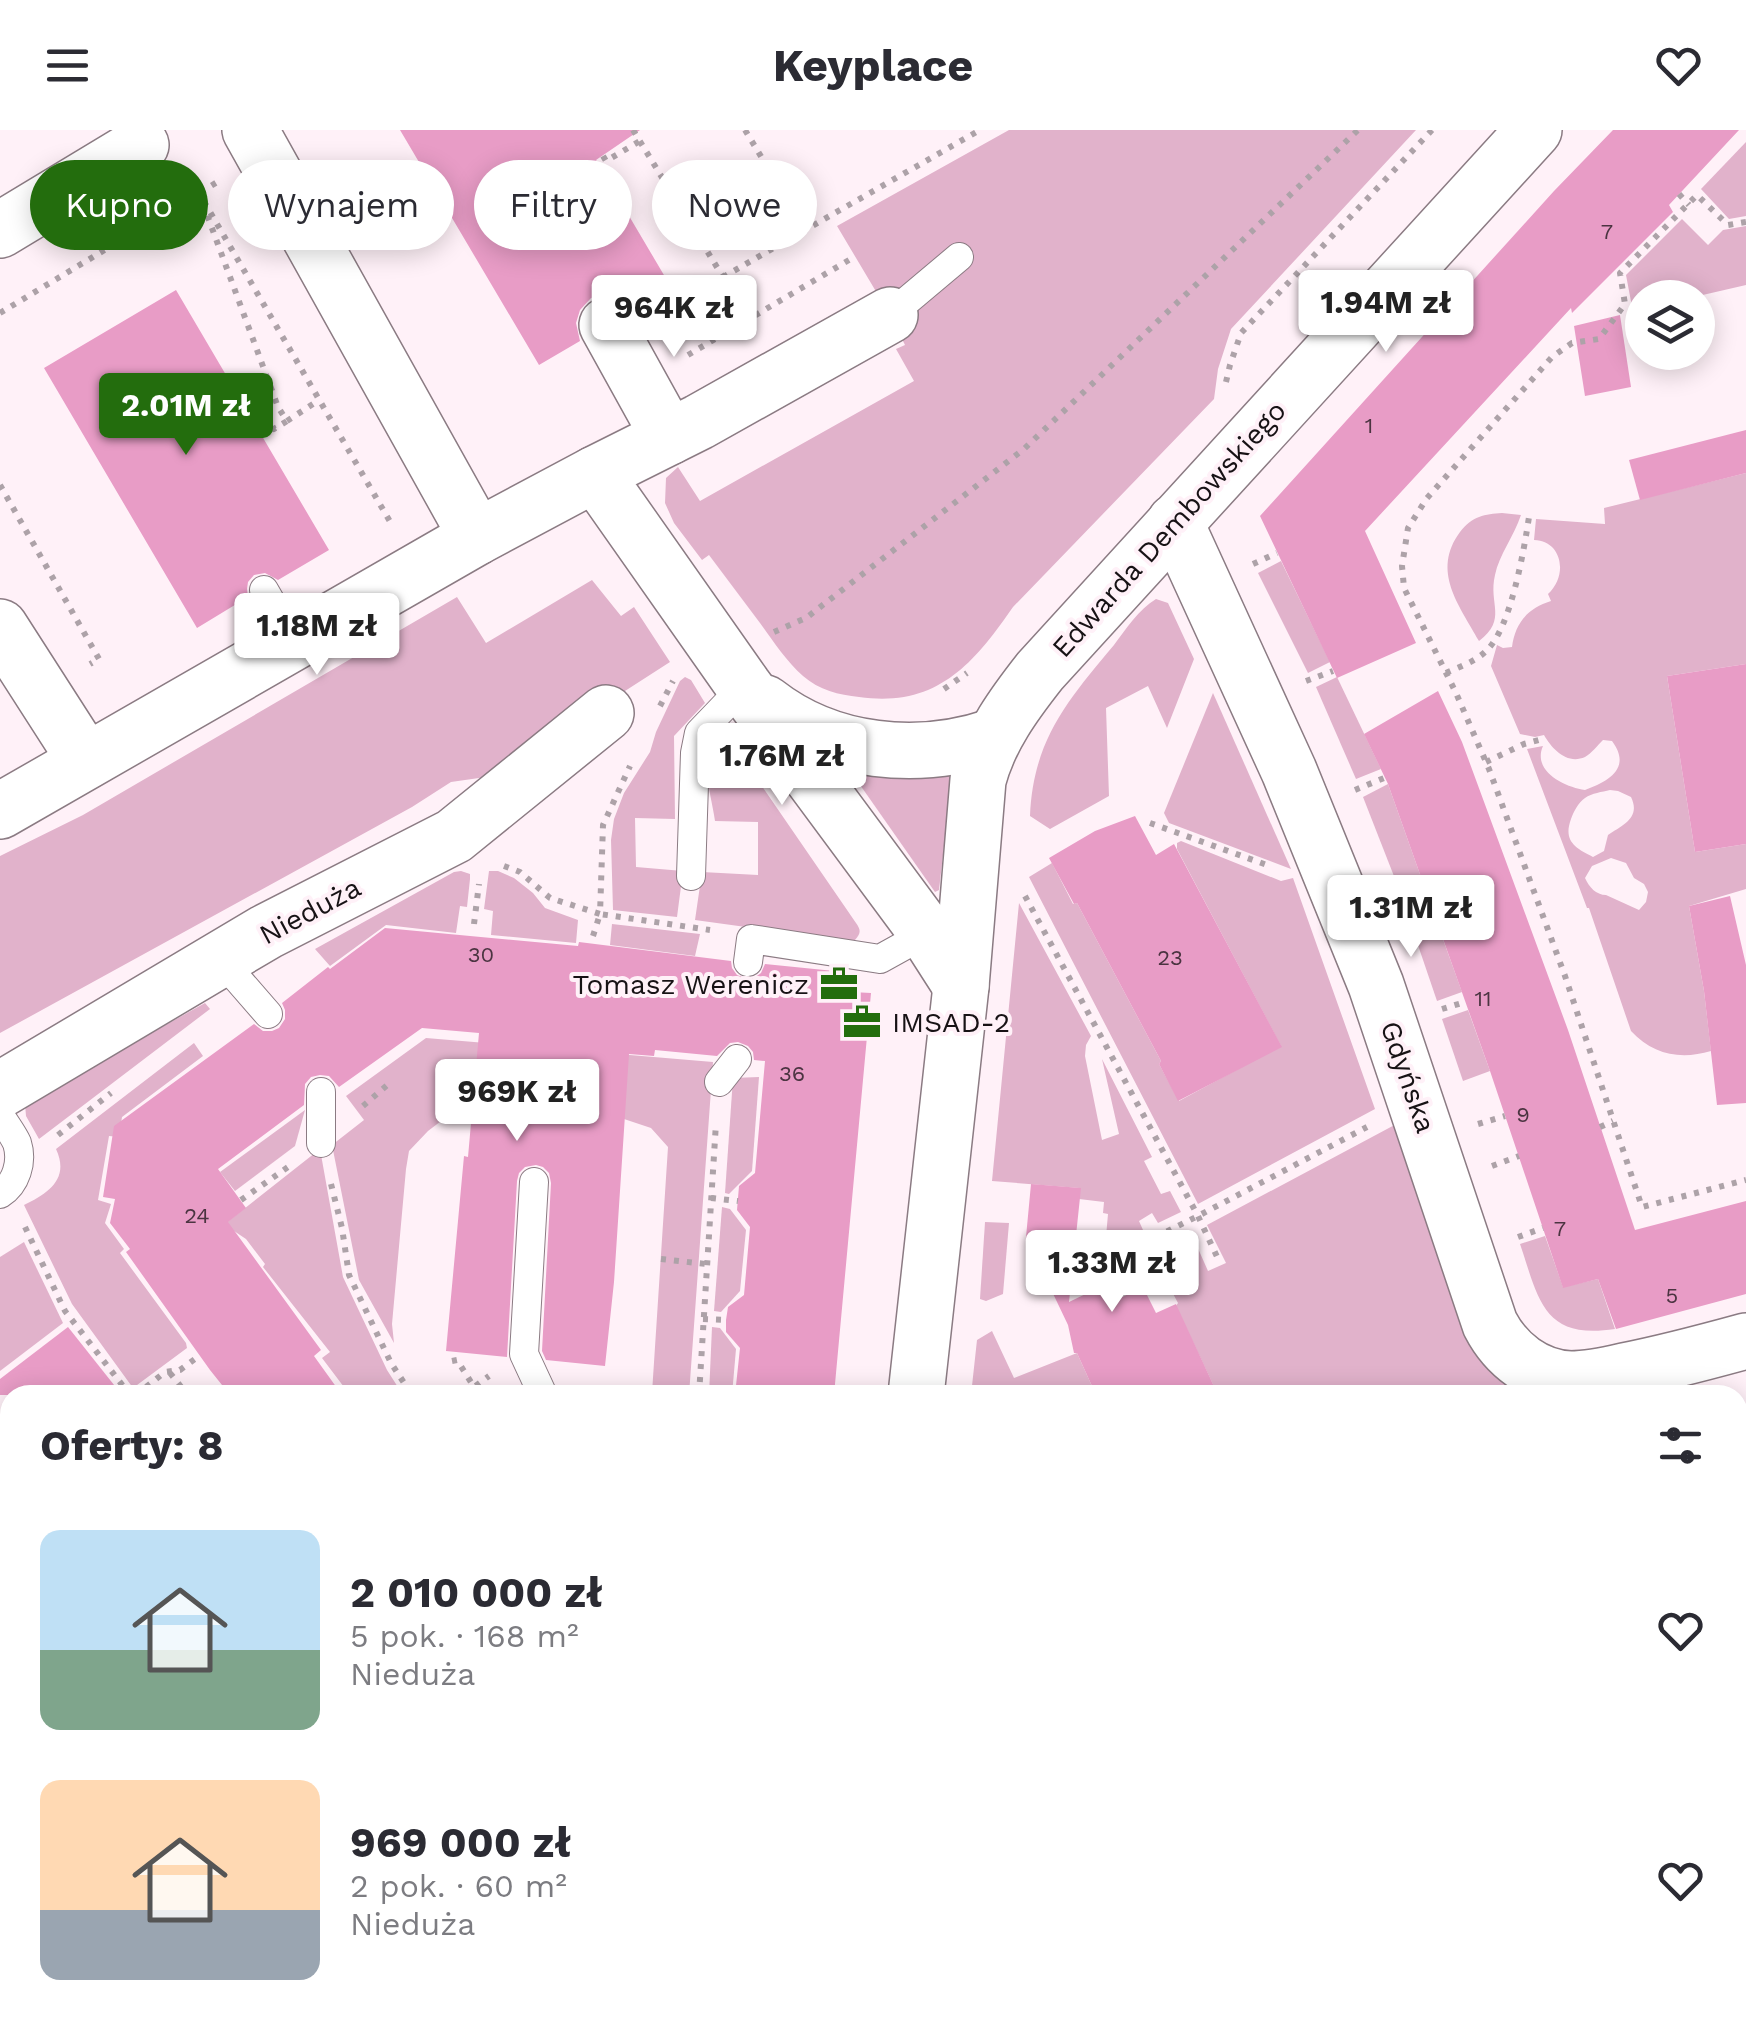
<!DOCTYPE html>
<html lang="pl">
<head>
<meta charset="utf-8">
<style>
	:root { --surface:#fff; --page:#f7f7f7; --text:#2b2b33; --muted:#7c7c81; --accent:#236d0d }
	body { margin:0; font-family:"Work Sans",sans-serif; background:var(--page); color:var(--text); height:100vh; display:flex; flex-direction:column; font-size:38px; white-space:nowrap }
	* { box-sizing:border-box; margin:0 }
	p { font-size:32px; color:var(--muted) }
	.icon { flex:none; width:55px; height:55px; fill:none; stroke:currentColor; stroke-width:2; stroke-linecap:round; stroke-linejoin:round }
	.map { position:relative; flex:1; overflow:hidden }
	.panel { position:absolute; left:0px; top:1255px; width:1748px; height:642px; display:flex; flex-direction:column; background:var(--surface); border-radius:30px 30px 0 0; box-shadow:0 5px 25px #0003 }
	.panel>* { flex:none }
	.guide { position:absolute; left:30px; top:30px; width:1000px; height:90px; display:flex; gap:20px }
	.fabs { position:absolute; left:1625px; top:150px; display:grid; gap:20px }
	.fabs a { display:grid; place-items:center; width:90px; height:90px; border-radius:50%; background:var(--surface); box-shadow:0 5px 25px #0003; font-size:50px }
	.price { position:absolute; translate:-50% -85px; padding:0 22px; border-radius:10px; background:#fff; color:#222; font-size:32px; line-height:65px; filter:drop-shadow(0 2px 5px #0008) }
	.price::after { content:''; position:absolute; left:50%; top:60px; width:30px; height:22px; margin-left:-15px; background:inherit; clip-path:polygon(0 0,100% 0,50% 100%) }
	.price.active { background:var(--accent); color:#fff }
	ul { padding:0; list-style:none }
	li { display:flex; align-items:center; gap:30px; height:250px; padding:0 40px }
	li span { display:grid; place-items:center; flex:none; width:280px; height:200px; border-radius:20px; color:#555 }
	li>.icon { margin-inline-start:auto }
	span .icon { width:120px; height:120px; fill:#fffc; stroke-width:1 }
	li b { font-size:42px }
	h2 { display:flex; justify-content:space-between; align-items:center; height:120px; padding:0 40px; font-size:42px }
	.pill { padding:0 35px; border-radius:45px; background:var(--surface); box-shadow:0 5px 25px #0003; font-size:35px; line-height:90px }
	.pill.active { background:var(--accent); color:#fff }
	header { display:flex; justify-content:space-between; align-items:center; height:130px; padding:0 40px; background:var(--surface); font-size:45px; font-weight:700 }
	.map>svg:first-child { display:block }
	.green { fill:#e1b2cb; fill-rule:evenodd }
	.building { fill:#e89cc6 }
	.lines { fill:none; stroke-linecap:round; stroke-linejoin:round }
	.service-casing { stroke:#8b7b83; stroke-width:30 }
	.minor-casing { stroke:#8b7b83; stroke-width:58 }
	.path { stroke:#ada2a8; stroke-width:6; stroke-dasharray:5 8; stroke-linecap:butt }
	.service { stroke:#fff; stroke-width:28 }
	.minor { stroke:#fff; stroke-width:55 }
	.labels { text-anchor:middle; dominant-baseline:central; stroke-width:8; stroke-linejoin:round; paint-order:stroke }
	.number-label { font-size:22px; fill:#4b3441 }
	.street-label { font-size:28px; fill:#171215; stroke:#fff1f8 }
	.poi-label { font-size:28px; fill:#171215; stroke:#fff1f8; text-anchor:end }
</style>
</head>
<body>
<header><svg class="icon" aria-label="menu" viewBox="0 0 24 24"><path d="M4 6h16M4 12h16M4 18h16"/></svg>Keyplace<svg class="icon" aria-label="heart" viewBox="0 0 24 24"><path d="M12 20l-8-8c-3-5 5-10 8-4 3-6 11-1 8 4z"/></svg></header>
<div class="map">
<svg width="1746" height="1896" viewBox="0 0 1746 1896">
	<rect width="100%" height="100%" fill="#fff1f8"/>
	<!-- green -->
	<g class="green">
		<path d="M1009,0h407l-185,199 -13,40 -4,30 -201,208c-40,58 -77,101 -154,90 -20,-2 -40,-7 -56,-21 -17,-15 -30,-35 -43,-53 -17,-23 -34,-45 -51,-68l-7,5 -28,-37 -9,-20 1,-25 12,-11 22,34 214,-120 -18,-32 9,-4 -15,-30 -53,-89z"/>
		<polygon points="1746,12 1746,86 1729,89 1701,59"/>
		<polygon points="1682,89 1708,115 1723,100 1746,96 1746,155 1694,167 1642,168 1642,180 1633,182 1626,145"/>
		<path d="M1746,343v191l-79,12 28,176 51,-8v45l-57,17 15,85 7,60c-30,9 -58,4 -80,-20l-42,-123h-2l-60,-159 16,-3c-11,25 21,41 42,44 24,-9 47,-22 27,-49l-9,-1c-5,5 -12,14 -18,17 -18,8 -33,-8 -41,-22l-9,2 -15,-3 -29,-68 6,-21 6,3 9,-1c3,-24 16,-39 39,-46l-3,-7c20,-18 15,-53 -14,-54l2,-21 69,5 -1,-16zM1610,660l8,1 13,6c10,21 -8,28 -23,38l-4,16 -11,6c-18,-9 -30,-16 -22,-38 3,-8 7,-16 14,-21 7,-5 17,-6 25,-8zM1611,728l15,5 8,15 10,6 4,8 -2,10 -7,8 -33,-15c-10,0 -17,-8 -21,-17l7,-12z"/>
		<path d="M1502,383l19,2c-7,21 -22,40 -26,60 -7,29 13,44 -16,66 -20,-36 -48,-70 -19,-109 12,-16 25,-18 42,-19z"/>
		<polygon points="1281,431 1330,532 1308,543 1258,443"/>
		<polygon points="592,450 621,486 634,477 670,532 493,646 451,652 412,677 0,903 0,726 83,685 457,467 486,513"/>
		<path d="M1156,469l12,4 26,56 -27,69 -19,-42 -42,22 3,88 -59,33 -20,-13c3,-76 38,-116 84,-171 12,-16 25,-36 42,-46z"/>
		<polygon points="685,547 691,550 705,573 674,606 675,689 635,688 636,737 683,741 677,787 613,780 611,710 614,689 624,663 650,622 656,602 680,551"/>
		<polygon points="1337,547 1381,639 1356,649 1316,557"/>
		<polygon points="1213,563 1291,739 1169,693 1164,683"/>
		<path d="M726,604l130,189c5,7 5,10 -1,17l-9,1 -151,-21 7,-48 56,3v-53l-43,-1c-4,-30 -20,-68 11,-87z"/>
		<polygon points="954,628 939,760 935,762 851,642"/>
		<polygon points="1388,654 1422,750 1399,759 1363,667"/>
		<polygon points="1181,711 1281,751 1293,748 1375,979 1198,1074 1029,747 1052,733 1073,774 1077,773 1161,931 1159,934 1179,971 1281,916 1177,719 1177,713"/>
		<polygon points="461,741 470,744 470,749 467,777 460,776 456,803 386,795 330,836 315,819 454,742"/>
		<polygon points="489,741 498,741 514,748 533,763 545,778 578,790 576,813 491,805 493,781 484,779"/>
		<polygon points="1428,768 1462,862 1437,871 1405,777"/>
		<polygon points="1019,773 1091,906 1086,915 1085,926 1102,1010 1119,1004 1102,929 1152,1027 1144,1031 1161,1064 1170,1061 1181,1082 1158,1093 1152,1083 1139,1091 1143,1100 1105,1118 1108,1084 1103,1083 1104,1072 1079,1069 1079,1058 992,1051"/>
		<polygon points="612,794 700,804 695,826 610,815"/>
		<polygon points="205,873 210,879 39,1009 26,986 25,974 142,900 153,902"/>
		<polygon points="1468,880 1490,941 1463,951 1442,889"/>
		<polygon points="426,908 713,932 689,1265 652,1263 668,1017 651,998 624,989 473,978 449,985 428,1001 409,1021 406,1039 392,1194 394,1213 359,1150 332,1015 364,990 346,966"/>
		<path d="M194,913l9,13 -81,61 -3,20 -10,-1 -11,64 13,4 -6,19 19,26 -4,4 66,90 1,5 -54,40 -61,-84 -48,-99c24,-12 46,-26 32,-56z"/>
		<polygon points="759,947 752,1041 729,1064 725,1063 733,948"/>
		<polygon points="305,980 295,1016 235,1061 220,1042"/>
		<polygon points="1402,991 1505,1252 1505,1265 1218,1265 1176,1176 1178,1173 1152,1124 1192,1105 1208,1141 1226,1133 1207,1095"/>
		<polygon points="320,1019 343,1147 387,1240 403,1265 350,1265 322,1228 330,1222 263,1137 265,1134 246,1109 228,1097 226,1093"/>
		<polygon points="722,1077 730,1079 746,1100 740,1161 721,1182 714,1181"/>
		<polygon points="985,1092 1009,1093 1003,1164 986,1171 980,1169"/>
		<path d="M1545,1106l18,51 35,-8 17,50c-72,11 -76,-29 -95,-85z"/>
		<polygon points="24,1112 63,1193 0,1241 0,1127"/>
		<polygon points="712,1197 720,1198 736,1219 732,1265 709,1265"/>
		<polygon points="992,1201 1014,1248 1077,1223 1096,1265 971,1265 977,1210"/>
		<polygon points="249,1888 456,1888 462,1896 243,1896"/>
		<polygon points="917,1888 1019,1888 994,1896 918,1896"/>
		<polygon points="1134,1888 1512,1888 1515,1896 1137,1896"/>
	</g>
	<!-- building -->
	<g class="building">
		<polygon points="400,0 640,0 596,30 671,157 634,179 622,168 609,164 591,168 580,180 576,193 580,211 539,235"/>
		<polygon points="1613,0 1739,0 1669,75 1673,82 1572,183 1571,178 1365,401 1416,513 1337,548 1260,386 1554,61"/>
		<polygon points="176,160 329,420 278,450 265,443 254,445 248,452 247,459 248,467 197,498 44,238"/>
		<polygon points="1620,185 1631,257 1585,266 1574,196"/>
		<polygon points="1746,300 1746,343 1640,370 1629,330"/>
		<polygon points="1746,534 1746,714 1695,722 1667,546"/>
		<polygon points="1438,561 1462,612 1568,900 1635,1100 1746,1071 1746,1164 1616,1199 1598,1149 1563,1158 1490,941 1422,750 1388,654 1364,604"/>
		<polygon points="1135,686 1156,725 1174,714 1282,917 1178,971 1159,934 1161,931 1077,773 1074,774 1049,728 1095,701"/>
		<polygon points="1730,766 1746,835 1746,973 1717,975 1704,861 1689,776"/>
		<polygon points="385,798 578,816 579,812 731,831 732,838 737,845 747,849 754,848 761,843 765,834 854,843 852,862 871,863 834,1265 735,1265 740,1218 726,1202 726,1190 728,1177 744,1165 750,1097 737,1080 739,1056 755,1043 765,931 754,930 753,922 748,916 738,912 730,913 717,926 655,920 654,926 629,924 614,1152 605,1236 546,1230 542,1221 551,1053 549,1043 543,1037 536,1035 525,1037 519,1043 517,1051 507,1227 446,1221 464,1026 468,1027 479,903 422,898 339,957 329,946 320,945 311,947 305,954 304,975 218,1039 246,1078 228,1092 321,1220 314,1226 342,1265 230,1265 210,1240 126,1122 130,1119 110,1093 115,1069 103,1067 114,996 254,894 263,901 272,901 279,898 285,889 285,880 282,873 328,837 330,839"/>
		<polygon points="1031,1054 1081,1058 1069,1172 1100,1157 1108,1174 1143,1157 1156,1183 1176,1174 1218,1265 1096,1265 1077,1223 1074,1223 1068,1195 1026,1107"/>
		<polygon points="68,1197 122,1265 0,1265 0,1249"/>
	</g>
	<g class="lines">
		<!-- service casing -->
		<g class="service-casing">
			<g id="service">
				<polyline points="890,185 959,127"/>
				<polyline points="264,460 294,512"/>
				<polyline points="691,746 695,623 699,603 744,556"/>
				<polyline points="221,830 268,884"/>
				<polyline points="748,832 751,809 880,829 927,803"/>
				<polyline points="719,952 737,929"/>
				<polyline points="321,962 321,1013"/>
				<path d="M0,985c5,9 13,19 17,28 6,19 -1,41 -17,51"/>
				<polyline points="534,1052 524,1224 543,1265"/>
				<polyline points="1738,1518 1746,1516"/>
				<polyline points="1606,1888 1609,1896"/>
			</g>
		</g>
		<!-- minor casing -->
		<g class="minor-casing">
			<g id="minor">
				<polyline points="250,0 477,407"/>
				<polyline points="0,100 141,15"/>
				<polyline points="890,185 699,292 595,344 744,556 927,803 961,856"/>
				<polyline points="607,195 669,307"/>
				<path d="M1175,392l114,249 87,214 114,339c16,31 45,53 80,55 18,0 37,-4 54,-8 41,-8 82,-19 122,-30"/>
				<polyline points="0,497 86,631"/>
				<path d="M765,573c65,51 154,59 230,33"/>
				<polyline points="0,681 477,407 595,344"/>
				<polyline points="0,960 266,802 454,706 606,583"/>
				<path d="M916,1265l45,-409 17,-206c11,-42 36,-76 62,-109l494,-541"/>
				<polyline points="861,1896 862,1888"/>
			</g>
		</g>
		<!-- path -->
		<g class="path">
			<polyline points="633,0 723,147 732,199"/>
			<polyline points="745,0 805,99"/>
			<polyline points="603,26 606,31 640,11"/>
			<polyline points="1679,64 1689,75"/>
			<polyline points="1746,92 1728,95 1697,65 1620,143 1625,174 1599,209 1572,213 1552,227 1427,368 1408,398 1402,436 1404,458 1456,563 1489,639 1565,846 1642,1077 1746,1050"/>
			<polyline points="723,147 980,0"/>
			<polyline points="0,183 219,51"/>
			<polyline points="688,225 849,130"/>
			<polyline points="1226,252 1230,235 1241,203 1432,0"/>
			<polyline points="266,285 274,299 287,291 278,277 199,63 392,395"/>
			<polyline points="287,291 319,270"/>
			<polyline points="0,355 99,529 90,534"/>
			<polyline points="1253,434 1277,423"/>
			<polyline points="774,502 806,488 1024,319 1358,0"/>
			<path d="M1446,543c13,-6 31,-12 41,-23 24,-23 37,-100 42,-133"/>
			<polyline points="1306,551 1333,541"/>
			<polyline points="944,559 967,543"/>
			<polyline points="660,576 673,551"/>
			<polyline points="1486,632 1524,614 1546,608"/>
			<polyline points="1355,660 1384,648"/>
			<polyline points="1150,693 1267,735"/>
			<polyline points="504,736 520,742 550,768 600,784 603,695 630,636"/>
			<polyline points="1025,766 1198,1086 1219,1131"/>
			<polyline points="1398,769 1425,760"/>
			<polyline points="474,794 479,754"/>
			<polyline points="593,806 600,784 710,800"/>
			<polyline points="1442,879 1465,872"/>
			<polyline points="363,976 392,951"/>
			<polyline points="1478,994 1505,986"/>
			<polyline points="1600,997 1613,991"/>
			<polyline points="58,1005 111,963"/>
			<polyline points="1492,1036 1519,1026"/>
			<polyline points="331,1054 342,1098 349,1145 391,1233 412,1265"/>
			<polyline points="711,1068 738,1071"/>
			<polyline points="241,1070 288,1037"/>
			<polyline points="25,1097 65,1181 130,1265"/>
			<polyline points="1518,1107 1543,1098"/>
			<polyline points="661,1129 706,1134"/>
			<polyline points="1097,1136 1198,1086 1367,997"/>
			<polyline points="703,1189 726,1190"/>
			<polyline points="452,1231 457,1230 474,1257 489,1246"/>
			<polyline points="170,1243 182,1258 184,1265"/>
			<polyline points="136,1265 165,1242 180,1240 195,1229"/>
			<polyline points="699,1265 716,993"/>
			<polyline points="0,1448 10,1449"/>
			<polyline points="0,1519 10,1512"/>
			<polyline points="0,1754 10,1746"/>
			<polyline points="0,1881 10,1883"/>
			<polyline points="28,1888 67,1896"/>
			<polyline points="475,1888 481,1896"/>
			<polyline points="624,1896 625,1888"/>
		</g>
		<!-- service -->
		<use href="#service" class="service"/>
		<!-- minor -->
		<use href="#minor" class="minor"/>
	</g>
	<!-- icons -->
	<defs>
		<g id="office-bare" transform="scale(3)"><path d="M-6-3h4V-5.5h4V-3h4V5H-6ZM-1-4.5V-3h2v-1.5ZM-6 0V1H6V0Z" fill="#236d0d" stroke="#fff1f8" stroke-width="2.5" paint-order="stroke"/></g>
	</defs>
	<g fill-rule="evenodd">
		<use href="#office-bare" x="839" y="854"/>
		<use href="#office-bare" x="862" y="892"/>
	</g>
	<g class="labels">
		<!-- number labels -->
		<g class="number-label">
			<text x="1607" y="101">7</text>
			<text x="1369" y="295">1</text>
			<text x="481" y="824">30</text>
			<text x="1170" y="827">23</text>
			<text x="1483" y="868">11</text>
			<text x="792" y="943">36</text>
			<text x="1523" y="984">9</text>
			<text x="197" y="1085">24</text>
			<text x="1560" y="1098">7</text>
			<text x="1672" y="1165">5</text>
		</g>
		<!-- street labels -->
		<g class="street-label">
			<text transform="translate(1169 399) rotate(-48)">Edwarda Dembowskiego</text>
			<text transform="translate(310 781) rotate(-28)">Nieduża</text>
			<text transform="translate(1408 947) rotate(71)">Gdyńska</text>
		</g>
		<!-- poi labels -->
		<g class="poi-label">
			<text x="809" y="854">Tomasz Werenicz</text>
			<text x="892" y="892" text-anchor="start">IMSAD-2</text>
		</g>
	</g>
</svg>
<div class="fabs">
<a><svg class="icon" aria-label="layers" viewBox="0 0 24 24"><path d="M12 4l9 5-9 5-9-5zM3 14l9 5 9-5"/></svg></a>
</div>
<b class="price" style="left:1386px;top:225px">1.94M zł</b>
<b class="price" style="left:674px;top:230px">964K zł</b>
<b class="price active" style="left:186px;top:328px">2.01M zł</b>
<b class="price" style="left:317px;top:548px">1.18M zł</b>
<b class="price" style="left:782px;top:678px">1.76M zł</b>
<b class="price" style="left:1411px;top:830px">1.31M zł</b>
<b class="price" style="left:517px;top:1014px">969K zł</b>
<b class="price" style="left:1112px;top:1185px">1.33M zł</b>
<div class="guide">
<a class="pill active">Kupno</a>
<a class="pill">Wynajem</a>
<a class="pill">Filtry</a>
<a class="pill">Nowe</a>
</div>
<section class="panel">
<h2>Oferty: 8<svg class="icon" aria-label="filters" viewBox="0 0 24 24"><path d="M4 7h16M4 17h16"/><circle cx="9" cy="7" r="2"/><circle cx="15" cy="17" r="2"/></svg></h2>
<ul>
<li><span style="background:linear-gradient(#bfe0f5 60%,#7fa58c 0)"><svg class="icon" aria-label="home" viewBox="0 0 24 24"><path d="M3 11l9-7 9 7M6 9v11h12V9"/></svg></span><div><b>2 010 000 zł</b><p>5 pok. · 168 m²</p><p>Nieduża</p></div><svg class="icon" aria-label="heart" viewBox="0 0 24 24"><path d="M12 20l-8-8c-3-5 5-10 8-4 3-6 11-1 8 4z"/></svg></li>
<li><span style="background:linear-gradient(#ffd9b3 65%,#9aa5b1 0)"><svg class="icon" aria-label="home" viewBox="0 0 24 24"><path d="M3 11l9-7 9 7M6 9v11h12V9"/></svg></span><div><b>969 000 zł</b><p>2 pok. · 60 m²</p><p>Nieduża</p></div><svg class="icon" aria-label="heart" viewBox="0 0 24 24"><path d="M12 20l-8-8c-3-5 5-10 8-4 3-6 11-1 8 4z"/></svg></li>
</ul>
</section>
</div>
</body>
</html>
